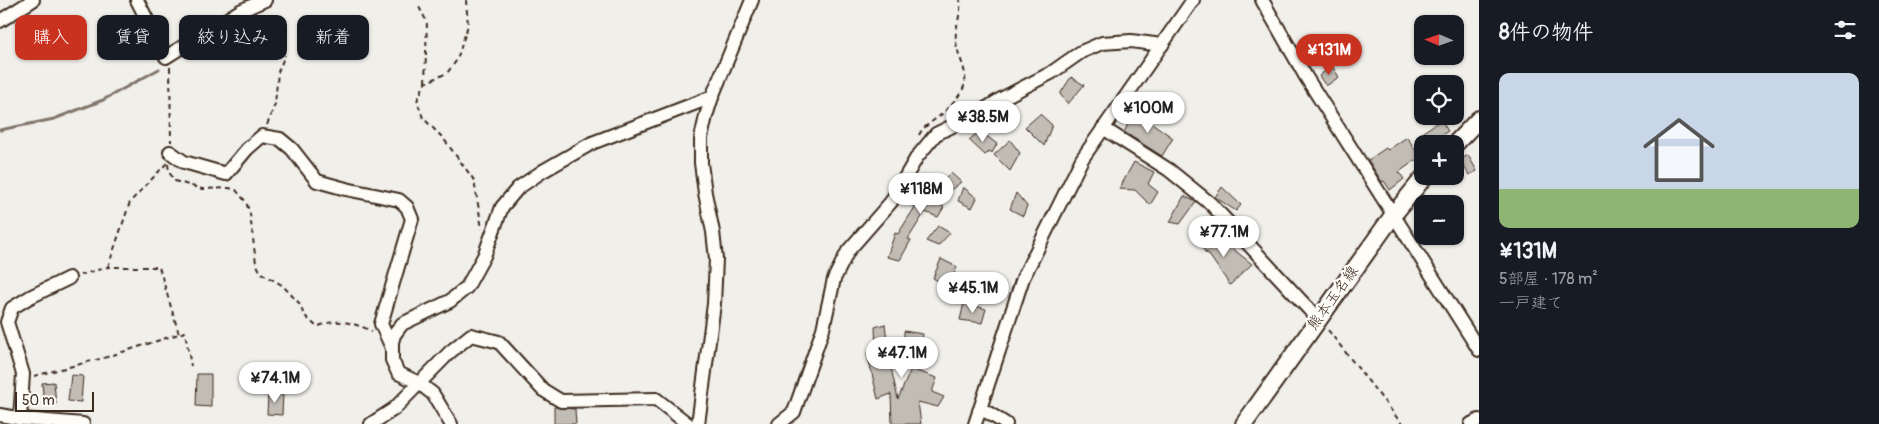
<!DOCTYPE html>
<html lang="ja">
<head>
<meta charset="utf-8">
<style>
	:root { --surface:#171b24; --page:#20242c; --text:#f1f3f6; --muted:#9ea1a6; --line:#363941; --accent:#c8321e }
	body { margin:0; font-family:Pangolin,"Klee One",sans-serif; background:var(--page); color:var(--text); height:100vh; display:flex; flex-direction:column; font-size:19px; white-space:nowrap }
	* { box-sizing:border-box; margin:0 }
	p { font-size:16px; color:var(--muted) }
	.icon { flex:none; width:28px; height:28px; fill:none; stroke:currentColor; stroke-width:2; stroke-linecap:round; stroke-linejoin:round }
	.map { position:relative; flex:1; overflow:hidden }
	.side { display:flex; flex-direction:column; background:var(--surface); width:400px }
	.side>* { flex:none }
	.guide { position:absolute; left:15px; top:15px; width:475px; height:45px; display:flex; gap:10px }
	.needle { width:32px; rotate:272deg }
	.buttons { position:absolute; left:1414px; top:15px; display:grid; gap:10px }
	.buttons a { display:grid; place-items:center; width:50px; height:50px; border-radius:10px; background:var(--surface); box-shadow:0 1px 4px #0004; font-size:25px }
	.scale { position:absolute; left:15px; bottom:12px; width:79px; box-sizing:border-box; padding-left:5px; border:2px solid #3b2a1e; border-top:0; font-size:14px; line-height:18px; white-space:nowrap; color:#3b2a1e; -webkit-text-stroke:4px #fdfcf7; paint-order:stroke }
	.price { position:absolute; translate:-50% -42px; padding:0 11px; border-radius:18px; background:#fff; color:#222; font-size:16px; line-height:32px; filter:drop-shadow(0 1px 2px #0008) }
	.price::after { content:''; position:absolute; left:50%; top:30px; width:15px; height:11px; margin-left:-8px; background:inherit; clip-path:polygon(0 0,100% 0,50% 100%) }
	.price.selected { background:var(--accent); color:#fff }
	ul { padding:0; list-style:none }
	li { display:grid; align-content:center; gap:10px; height:265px; padding:0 20px }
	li+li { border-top:1px solid var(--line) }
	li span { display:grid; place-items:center; height:155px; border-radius:10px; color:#555 }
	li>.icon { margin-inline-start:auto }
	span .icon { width:90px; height:90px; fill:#fffc; stroke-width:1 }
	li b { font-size:21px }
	h2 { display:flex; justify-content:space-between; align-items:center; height:60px; padding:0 20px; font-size:21px }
	.tag { padding:0 18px; border-radius:10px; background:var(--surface); box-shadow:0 1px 4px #0004; font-size:18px; line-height:45px }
	.tag.selected { background:var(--accent); color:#fff }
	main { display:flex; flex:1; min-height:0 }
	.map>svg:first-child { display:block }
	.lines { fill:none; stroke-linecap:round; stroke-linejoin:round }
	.stream { stroke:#80746b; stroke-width:3 }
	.building { fill:#c1bcb4; stroke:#3b2a1e }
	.minor-casing { stroke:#3b2a1e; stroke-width:16 }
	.major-casing { stroke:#3b2a1e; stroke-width:20 }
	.path { stroke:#3b2a1e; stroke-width:2; stroke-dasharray:5 4; stroke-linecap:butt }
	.minor { stroke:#fdfcf7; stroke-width:12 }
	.major { stroke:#fdfcf7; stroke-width:16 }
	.labels { text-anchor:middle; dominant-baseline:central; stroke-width:4.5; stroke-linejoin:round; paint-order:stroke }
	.street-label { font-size:15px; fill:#3b2a1e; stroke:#fdfcf7 }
</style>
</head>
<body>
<main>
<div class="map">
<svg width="1479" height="424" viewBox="0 0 1479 424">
	<rect width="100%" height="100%" fill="#f1efea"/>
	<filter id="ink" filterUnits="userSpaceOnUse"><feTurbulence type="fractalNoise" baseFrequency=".02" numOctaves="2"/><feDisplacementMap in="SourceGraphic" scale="10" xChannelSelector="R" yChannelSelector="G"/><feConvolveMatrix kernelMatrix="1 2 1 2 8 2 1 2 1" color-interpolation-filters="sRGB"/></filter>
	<g filter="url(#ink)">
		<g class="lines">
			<!-- stream -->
			<polyline class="stream" points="0,130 54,119 103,100 159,69"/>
		</g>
		<!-- building -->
		<g class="building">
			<polygon points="1332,66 1339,77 1326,86 1319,76"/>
			<polygon points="1071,77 1084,85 1068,104 1060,94"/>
			<polygon points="1008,108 1016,116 1009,126 1000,119 987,132 980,127 1000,111 1003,115"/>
			<polygon points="1135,111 1173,138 1162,156 1124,132"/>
			<polygon points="1040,114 1052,125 1044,146 1025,127"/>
			<polygon points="1441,120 1448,131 1430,143 1423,132"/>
			<polygon points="980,131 997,144 992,153 990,151 985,155 969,140"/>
			<polygon points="1407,137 1420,157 1399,172 1404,179 1390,190 1384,181 1382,182 1368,160 1386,148 1388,150"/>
			<polygon points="1010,140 1020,153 1010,171 994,155"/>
			<polygon points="1468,155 1477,171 1469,175 1460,160"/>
			<polygon points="1134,162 1154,172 1148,184 1158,192 1150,205 1135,190 1119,189"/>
			<polygon points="951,173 961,182 935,202 944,207 938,217 925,212 908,239 911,240 900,260 887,257 895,233 898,234 915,207 910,204 917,192 927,196"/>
			<polygon points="963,187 977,198 972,208 958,201"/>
			<polygon points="1222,187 1241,205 1236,211 1215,197"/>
			<polygon points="1016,193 1027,206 1023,216 1010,209"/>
			<polygon points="1184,196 1196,202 1180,224 1170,222"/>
			<polygon points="938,226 950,233 938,246 926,241"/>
			<polygon points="1201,230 1223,250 1228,245 1252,264 1230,285 1207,252 1206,254 1195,234"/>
			<polygon points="941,259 957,267 953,277 962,279 955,291 933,278"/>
			<polygon points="964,303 986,309 982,323 960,320"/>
			<polygon points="885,324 888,348 904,337 904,331 923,334 920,350 901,350 889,359 898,399 911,369 937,378 932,392 944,397 938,407 918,402 921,424 892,424 891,394 878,399 867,353 876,350 875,327"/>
			<polygon points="197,374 211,374 211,407 196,406"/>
			<polygon points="71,375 83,376 81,402 68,401"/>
			<polygon points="54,382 56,404 44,405 42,383"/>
			<polygon points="268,394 283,394 282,415 267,414"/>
			<polygon points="554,407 575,409 576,424 554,424"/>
		</g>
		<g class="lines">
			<!-- minor casing -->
			<g class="minor-casing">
				<g id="minor">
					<polyline points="137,0 166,57 240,11 265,0"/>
					<polyline points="1262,0 1306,77 1479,350"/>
					<polyline points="0,21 33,0"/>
					<polyline points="1103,128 1169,170 1211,204 1318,319"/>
					<polyline points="170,152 184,162 226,174 247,149 262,136 280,139 292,149 317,181 346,189 399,200 407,207 412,219 381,324 392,348"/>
					<polyline points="979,411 987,412 1006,424"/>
					<polyline points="0,415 23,419 83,424"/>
					<polyline points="20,419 23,374 7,322 12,308 30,297 69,278"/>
					<polyline points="371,424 394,409 450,352 471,335 499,342 543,390 561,401 656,399 688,424"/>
					<polyline points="451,424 433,394 419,383 398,373 392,360 392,342 394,335 402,324 450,301 467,287 484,256 502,207 518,188 543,171 592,143 712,97"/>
					<polyline points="698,424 714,304 716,259 713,232 705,193 701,163 701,138 706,116 712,97 752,0"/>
					<polyline points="779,424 794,412 823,329 834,279 848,251 891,202 917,157 936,134 977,114 1001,99 1051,73 1081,52 1102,43 1131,41 1162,45"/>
					<polyline points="975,424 1023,278 1082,159 1193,0"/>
					<polyline points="1471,424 1479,420"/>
				</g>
			</g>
			<!-- major casing -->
			<g class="major-casing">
				<g id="major">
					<polyline points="1455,144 1479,119"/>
					<polyline points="1244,424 1394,214 1425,176"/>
				</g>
			</g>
			<!-- path -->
			<g class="path">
				<polyline points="466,0 468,25 457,60 447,73 425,83 417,101 423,118 443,138 474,180 482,229"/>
				<polyline points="419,7 427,22 425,83"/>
				<polyline points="170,67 171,142"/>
				<polyline points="267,125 275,104 278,72 285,55"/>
				<path d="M919,135c5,-10 15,-14 23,-21 6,-6 13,-13 18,-20 13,-18 -2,-34 -4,-52 -2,-14 6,-28 4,-42"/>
				<path d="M168,164l1,8 6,9 27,8 27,-1 7,2 10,12 4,12 6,49 5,10 21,12 17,18 5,12 13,12c20,-10 36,-4 55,4"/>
				<polyline points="108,267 130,202 167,163"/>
				<polyline points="80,275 108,267 159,267 179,334"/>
				<polyline points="1328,330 1402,424"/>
				<polyline points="34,376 107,357 185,332 191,366"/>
			</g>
			<!-- minor -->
			<use href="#minor" class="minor"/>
			<!-- major -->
			<use href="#major" class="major"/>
		</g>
	</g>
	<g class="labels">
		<!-- street labels -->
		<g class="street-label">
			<text transform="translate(1333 298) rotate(-54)">熊本玉名線</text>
		</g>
	</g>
</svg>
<div class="buttons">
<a><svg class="needle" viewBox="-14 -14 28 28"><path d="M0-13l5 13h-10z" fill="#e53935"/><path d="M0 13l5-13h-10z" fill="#9ea1a6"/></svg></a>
<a><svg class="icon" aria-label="locate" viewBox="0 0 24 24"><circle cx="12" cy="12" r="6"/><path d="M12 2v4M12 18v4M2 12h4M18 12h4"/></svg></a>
<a>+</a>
<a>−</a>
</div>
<div class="scale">50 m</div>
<b class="price selected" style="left:1329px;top:76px">¥131M</b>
<b class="price" style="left:1148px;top:134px">¥100M</b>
<b class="price" style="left:983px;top:143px">¥38.5M</b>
<b class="price" style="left:921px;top:215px">¥118M</b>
<b class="price" style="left:1224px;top:258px">¥77.1M</b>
<b class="price" style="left:973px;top:314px">¥45.1M</b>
<b class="price" style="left:902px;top:379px">¥47.1M</b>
<b class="price" style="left:275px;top:404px">¥74.1M</b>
<div class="guide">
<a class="tag selected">購入</a>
<a class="tag">賃貸</a>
<a class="tag">絞り込み</a>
<a class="tag">新着</a>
</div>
</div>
<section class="side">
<h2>8件の物件<svg class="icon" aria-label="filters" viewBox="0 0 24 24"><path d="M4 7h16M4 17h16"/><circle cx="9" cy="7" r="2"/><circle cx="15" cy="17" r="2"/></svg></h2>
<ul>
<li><span style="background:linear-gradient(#c9d6e8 75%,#8fb573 0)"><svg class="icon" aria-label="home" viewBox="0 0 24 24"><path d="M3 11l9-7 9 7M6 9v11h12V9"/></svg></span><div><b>¥131M</b><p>5部屋 · 178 m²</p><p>一戸建て</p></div></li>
</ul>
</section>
</main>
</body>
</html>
